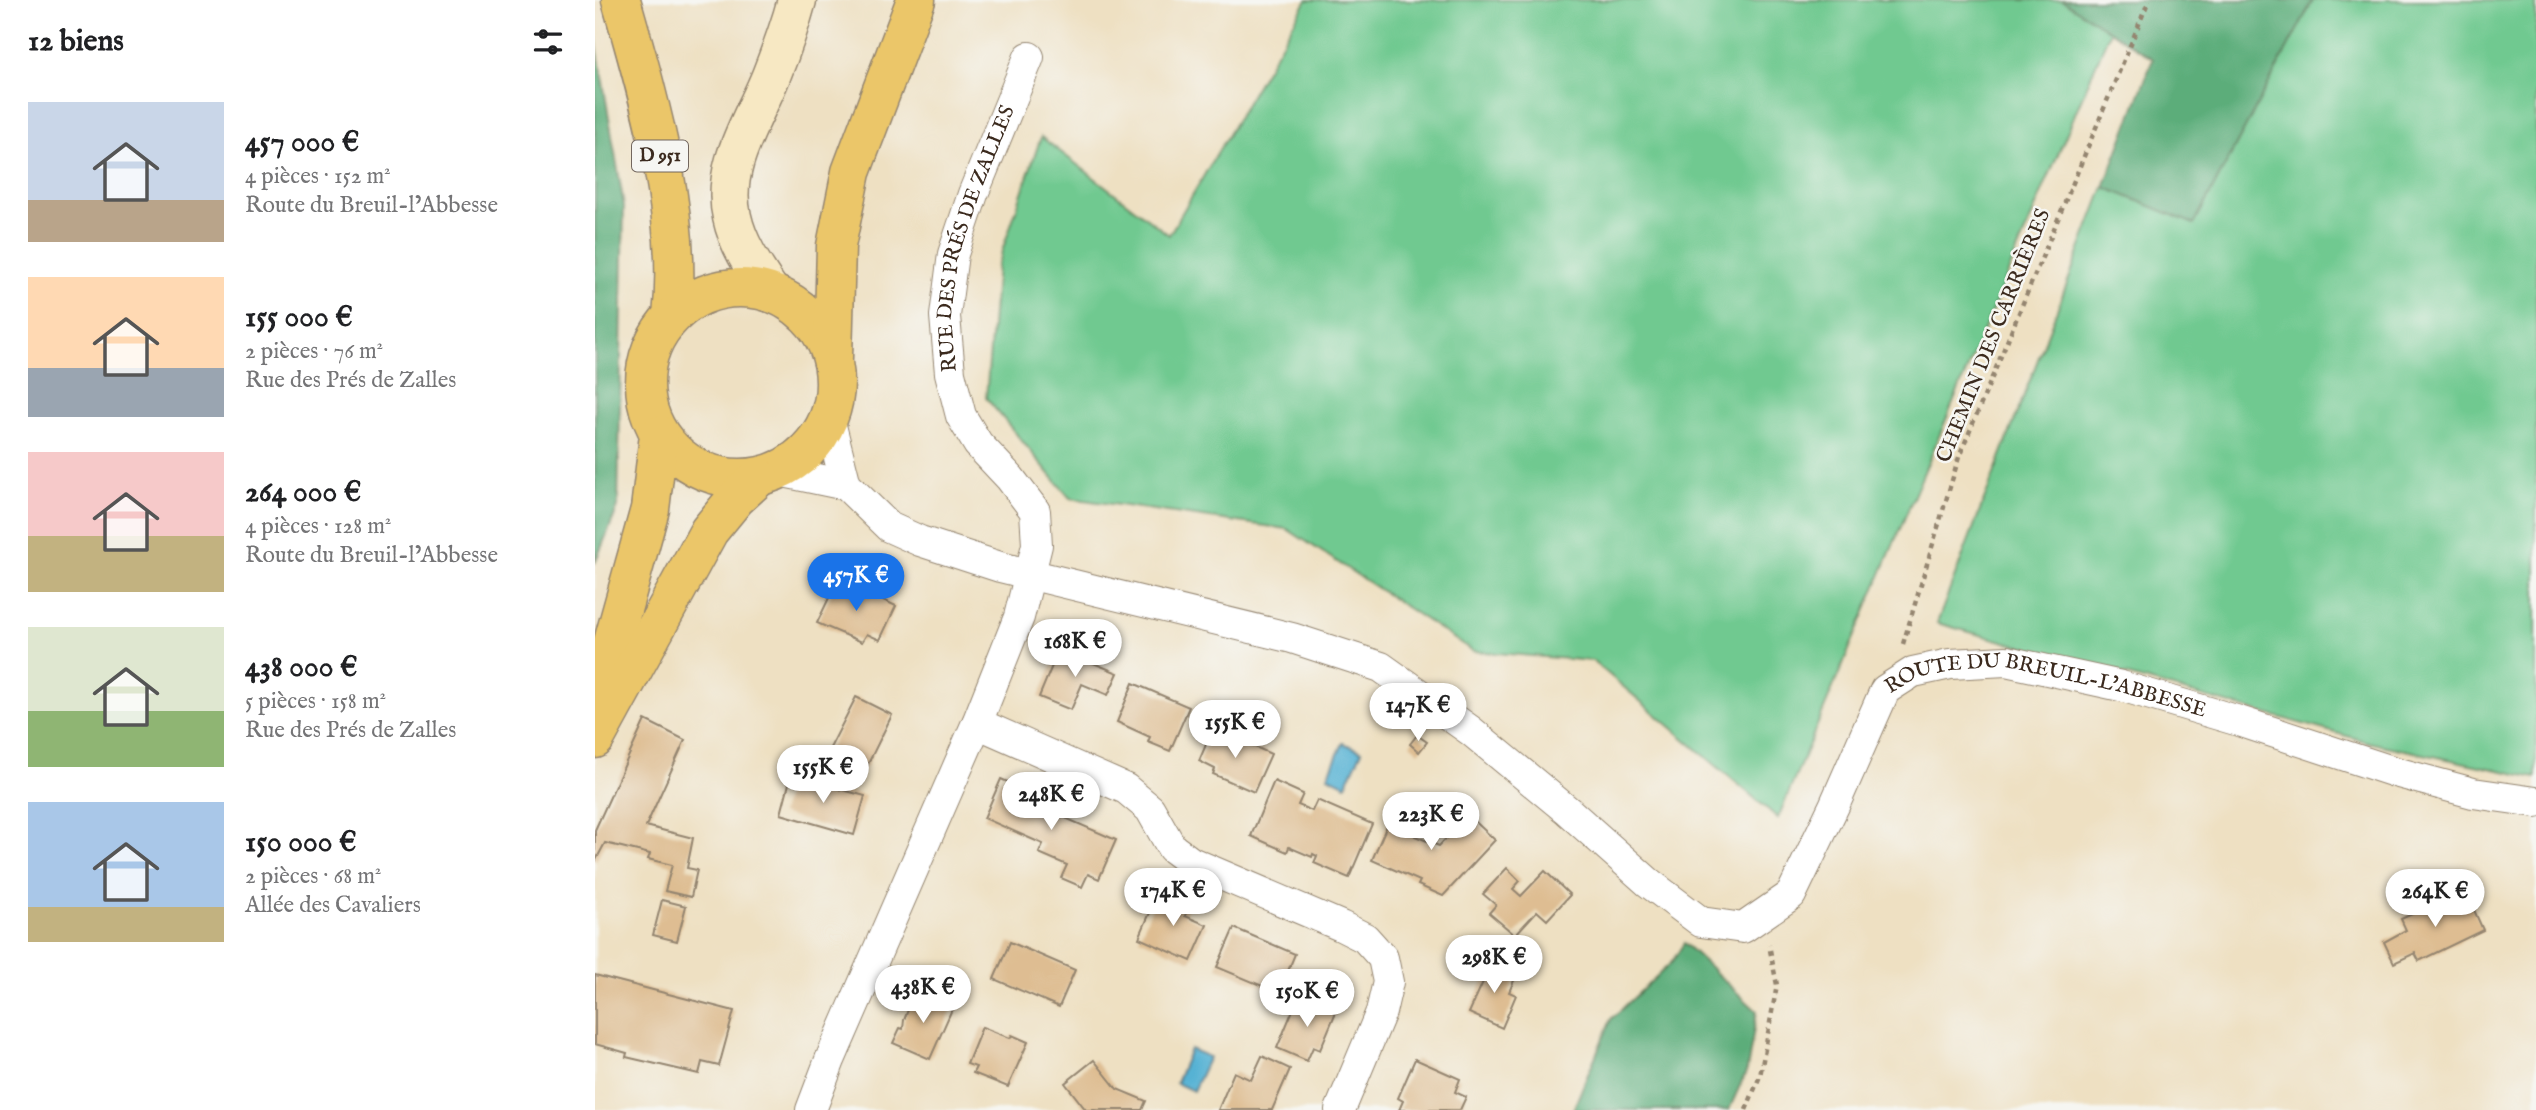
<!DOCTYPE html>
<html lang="fr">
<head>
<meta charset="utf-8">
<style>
	:root { --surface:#fff; --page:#f2f2f2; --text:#202124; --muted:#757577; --accent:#1a73e8 }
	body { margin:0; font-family:"IM FELL English",serif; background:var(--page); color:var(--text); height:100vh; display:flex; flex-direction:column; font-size:26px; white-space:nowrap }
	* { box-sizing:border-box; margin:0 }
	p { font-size:23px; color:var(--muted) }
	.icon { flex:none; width:38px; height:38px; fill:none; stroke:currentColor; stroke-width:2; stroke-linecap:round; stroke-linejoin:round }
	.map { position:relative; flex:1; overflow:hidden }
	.sheet { display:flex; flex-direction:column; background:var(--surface); width:595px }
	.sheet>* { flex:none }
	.price { position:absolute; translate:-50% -60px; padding:0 16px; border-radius:24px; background:#fff; color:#222; font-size:23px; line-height:46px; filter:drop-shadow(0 2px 4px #0008) }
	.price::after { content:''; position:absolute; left:50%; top:42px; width:21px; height:16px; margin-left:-10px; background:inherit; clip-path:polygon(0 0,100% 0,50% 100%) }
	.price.on { background:var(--accent); color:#fff }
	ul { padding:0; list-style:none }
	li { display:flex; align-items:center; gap:21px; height:175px; padding:0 28px }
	li span { display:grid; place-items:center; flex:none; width:196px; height:140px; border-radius:0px; color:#555 }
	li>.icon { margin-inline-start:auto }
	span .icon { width:84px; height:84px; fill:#fffc; stroke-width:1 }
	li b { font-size:30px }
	h2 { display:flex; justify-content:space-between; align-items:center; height:84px; padding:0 28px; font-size:30px }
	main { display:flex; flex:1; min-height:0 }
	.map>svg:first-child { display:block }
	.green { fill:#70c990; stroke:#567a57; stroke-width:2 }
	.forest { fill:#5cad7a; stroke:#4c6c4c; stroke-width:2 }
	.water { fill:#57b2d4; stroke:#496e79; stroke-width:2 }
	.building { fill:#debd92 }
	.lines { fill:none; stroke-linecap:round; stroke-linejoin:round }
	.minor-casing { stroke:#948570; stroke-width:32 }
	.secondary-casing { stroke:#948570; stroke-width:41 }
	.primary-casing { stroke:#948570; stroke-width:41 }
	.path { stroke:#948570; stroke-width:4.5; stroke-dasharray:5 5; stroke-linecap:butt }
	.minor { stroke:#fff; stroke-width:30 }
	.secondary { stroke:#f7e8c3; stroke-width:38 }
	.primary { stroke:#ebc669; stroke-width:38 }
	.labels { text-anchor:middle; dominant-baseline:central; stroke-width:5; stroke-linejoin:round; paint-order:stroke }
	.shield { fill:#f6f6f2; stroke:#73675e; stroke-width:2 }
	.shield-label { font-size:19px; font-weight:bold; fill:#3b2a1e }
	.street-label { font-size:21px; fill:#3b2a1e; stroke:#f6f6f2 }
</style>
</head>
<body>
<main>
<section class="sheet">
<h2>12 biens<svg class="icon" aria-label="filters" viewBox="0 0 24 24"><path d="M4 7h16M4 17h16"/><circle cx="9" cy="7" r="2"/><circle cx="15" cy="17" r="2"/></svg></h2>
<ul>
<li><span style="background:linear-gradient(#c9d6e8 70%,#b9a48a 0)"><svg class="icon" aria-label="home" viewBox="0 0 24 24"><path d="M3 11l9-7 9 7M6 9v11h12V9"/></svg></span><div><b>457 000 €</b><p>4 pièces · 152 m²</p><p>Route du Breuil-l’Abbesse</p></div></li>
<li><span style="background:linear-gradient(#ffd9b3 65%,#9aa5b1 0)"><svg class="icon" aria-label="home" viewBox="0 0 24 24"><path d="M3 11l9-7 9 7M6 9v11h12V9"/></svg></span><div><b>155 000 €</b><p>2 pièces · 76 m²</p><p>Rue des Prés de Zalles</p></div></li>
<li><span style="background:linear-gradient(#f6c9c9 60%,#c2b280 0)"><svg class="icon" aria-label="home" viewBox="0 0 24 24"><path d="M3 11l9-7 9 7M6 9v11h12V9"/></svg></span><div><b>264 000 €</b><p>4 pièces · 128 m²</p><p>Route du Breuil-l’Abbesse</p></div></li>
<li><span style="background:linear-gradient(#dfe7d0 60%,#8fb573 0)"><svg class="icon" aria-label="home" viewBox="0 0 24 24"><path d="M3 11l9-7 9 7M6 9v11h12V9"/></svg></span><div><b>438 000 €</b><p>5 pièces · 158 m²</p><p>Rue des Prés de Zalles</p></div></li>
<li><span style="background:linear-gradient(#a9c7e8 75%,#c2b280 0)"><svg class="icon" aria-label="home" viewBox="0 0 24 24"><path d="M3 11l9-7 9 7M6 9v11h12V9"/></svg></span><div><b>150 000 €</b><p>2 pièces · 68 m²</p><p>Allée des Cavaliers</p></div></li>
</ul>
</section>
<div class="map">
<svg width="1941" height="1110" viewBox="0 0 1941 1110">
	<rect width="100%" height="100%" fill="#f6f6f2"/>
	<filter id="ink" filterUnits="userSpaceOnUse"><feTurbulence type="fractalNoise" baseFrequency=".0143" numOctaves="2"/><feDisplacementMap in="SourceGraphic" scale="14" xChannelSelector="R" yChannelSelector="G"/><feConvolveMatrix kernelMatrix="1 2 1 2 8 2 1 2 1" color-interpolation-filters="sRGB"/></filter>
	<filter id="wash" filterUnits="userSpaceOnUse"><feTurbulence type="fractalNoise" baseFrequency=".00686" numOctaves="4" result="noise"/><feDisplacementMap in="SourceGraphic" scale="28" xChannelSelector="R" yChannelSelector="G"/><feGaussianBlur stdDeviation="1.57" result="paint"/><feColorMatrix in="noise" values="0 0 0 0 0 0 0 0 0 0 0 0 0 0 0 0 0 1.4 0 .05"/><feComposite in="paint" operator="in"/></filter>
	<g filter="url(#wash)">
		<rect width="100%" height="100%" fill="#eee0c2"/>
		<!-- green -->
		<g class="green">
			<polygon points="712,0 1467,0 1515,31 1183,818 998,661 878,651 692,529 475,498 391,398 402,266 446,137 574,235"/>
			<polygon points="1718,0 1941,0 1941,778 1777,743 1342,623 1509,187 1599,224"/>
		</g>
		<!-- forest -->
		<g class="forest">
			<polygon points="1467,0 1718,0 1599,224 1509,187 1558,59"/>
			<polygon points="0,35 29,206 23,507 0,563"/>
			<polygon points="1089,943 1162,1011 1152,1070 1134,1110 978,1110 1016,1019 1077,962"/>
		</g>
		<!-- water -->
		<g class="water">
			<polygon points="748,743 767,751 751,785 733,776"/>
			<polygon points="595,1049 614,1057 598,1091 581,1083"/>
		</g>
		<g id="blocks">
			<!-- building -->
			<g class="building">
				<polygon points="243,579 301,606 285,640 272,634 267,642 222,623"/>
				<polygon points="464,649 523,673 513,695 487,684 476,710 444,697"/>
				<polygon points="538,683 594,707 575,751 553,742 555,737 522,722"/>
				<polygon points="261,697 297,715 271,768 234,750"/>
				<polygon points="50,720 90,740 51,826 98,838 92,868 102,870 96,897 70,891 77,865 53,859 55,854 10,843 0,862 0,830"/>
				<polygon points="618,728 676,754 659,792 618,774 620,769 604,761"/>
				<polygon points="822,735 832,742 824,752 815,744"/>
				<polygon points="196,776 270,796 259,835 186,814"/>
				<polygon points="406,779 465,805 461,814 521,840 504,879 493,874 487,887 466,878 472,865 444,853 448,844 389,818"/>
				<polygon points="679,781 708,794 703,805 717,811 722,800 777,824 754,878 719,863 722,856 718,854 717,857 694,847 692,852 656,836"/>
				<polygon points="799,809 827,821 820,836 844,846 873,815 900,840 848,896 823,885 825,881 777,860"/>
				<polygon points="912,868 925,881 918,889 926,896 950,871 975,895 952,920 942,911 920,935 894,913 901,905 888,894"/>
				<polygon points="1870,890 1888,930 1824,961 1820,953 1799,963 1789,942 1811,930 1806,919"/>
				<polygon points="563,894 593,907 590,916 612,925 596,961 544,938"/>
				<polygon points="67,900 91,906 82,941 58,935"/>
				<polygon points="639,928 700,954 684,993 622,967"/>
				<polygon points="415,942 480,970 464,1007 399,979"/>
				<polygon points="888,962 921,976 914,992 921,995 907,1028 874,1013 888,982 881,979"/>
				<polygon points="0,975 139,1011 124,1066 107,1062 104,1074 31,1057 32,1053 0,1044"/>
				<polygon points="321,990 358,1007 335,1059 298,1043 305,1028 308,1029 309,1020"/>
				<polygon points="719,997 743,1007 725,1050 718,1047 712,1061 682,1048 700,1005 713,1011"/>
				<polygon points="387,1027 415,1038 417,1035 433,1042 413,1087 378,1073 381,1067 372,1064"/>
				<polygon points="667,1056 695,1069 677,1110 623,1110 639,1072 656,1080"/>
				<polygon points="820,1059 865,1079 860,1092 871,1097 865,1110 804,1110 808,1101 803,1098"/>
				<polygon points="499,1060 522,1089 551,1101 547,1110 491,1110 470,1083"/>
			</g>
		</g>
	</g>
	<g filter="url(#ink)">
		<use href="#blocks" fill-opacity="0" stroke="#948570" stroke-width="2"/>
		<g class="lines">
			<!-- minor casing -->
			<g class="minor-casing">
				<g id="minor">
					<path id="s1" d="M234,418l17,67 43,42 31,14 80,26 292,71 89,29 90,64 97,80 80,71 53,40 42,6 48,-33 43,-89 51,-116 28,-18 37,-8 56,-3 115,25 118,35 156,51 78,21 63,9"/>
					<polyline points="184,471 251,485"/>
					<polyline points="382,723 531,789 555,809 577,848 596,862 746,926 770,938 788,958 793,982 786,1012 745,1110"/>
					<path id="s2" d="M216,1110l19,-50 147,-337 42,-106 18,-72 -2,-34 -25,-33 -32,-34 -17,-28 -11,-43 -5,-57 8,-62 20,-60 56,-137"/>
				</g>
			</g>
			<!-- secondary casing -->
			<g class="secondary-casing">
				<path id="secondary" d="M176,293c-16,-24 -33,-48 -39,-76 -12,-50 21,-96 39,-141 10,-25 19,-50 26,-76"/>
			</g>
			<!-- primary casing -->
			<g class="primary-casing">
				<g id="primary">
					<path d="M26,0c27,95 63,216 51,316"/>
					<circle cx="145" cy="383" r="95"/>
					<polyline points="238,358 241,246 256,172 321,0"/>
					<polyline points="0,707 55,509 64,435"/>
					<polyline points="0,739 114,531 141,498 164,477"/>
				</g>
			</g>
			<!-- path -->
			<g class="path">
				<polyline points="1308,644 1364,457 1554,0"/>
				<polyline points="1151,1110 1165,1076 1182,985 1174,945"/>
			</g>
			<!-- minor -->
			<use href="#minor" class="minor"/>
			<!-- secondary -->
			<use href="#secondary" class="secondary"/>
			<!-- primary -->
			<use href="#primary" class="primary"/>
		</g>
	</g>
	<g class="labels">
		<!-- shield labels -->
		<rect class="shield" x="37" y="140.5" width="56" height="31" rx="5"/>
		<g class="shield-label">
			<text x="65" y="156">D 951</text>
		</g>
		<!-- street labels -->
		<g class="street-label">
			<text stroke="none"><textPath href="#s2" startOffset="948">RUE DES PRÉS DE ZALLES</textPath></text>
			<text transform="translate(1399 336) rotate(-68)">CHEMIN DES CARRIÈRES</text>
			<text stroke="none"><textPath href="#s1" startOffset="1545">ROUTE DU BREUIL-L’ABBESSE</textPath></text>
		</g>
	</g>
</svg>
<b class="price on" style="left:261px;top:613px">457K €</b>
<b class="price" style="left:480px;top:679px">168K €</b>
<b class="price" style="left:823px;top:743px">147K €</b>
<b class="price" style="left:640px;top:760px">155K €</b>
<b class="price" style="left:228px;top:805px">155K €</b>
<b class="price" style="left:456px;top:832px">248K €</b>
<b class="price" style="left:836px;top:852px">223K €</b>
<b class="price" style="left:578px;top:928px">174K €</b>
<b class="price" style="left:1840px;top:929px">264K €</b>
<b class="price" style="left:899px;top:995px">298K €</b>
<b class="price" style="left:328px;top:1025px">438K €</b>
<b class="price" style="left:712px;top:1029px">150K €</b>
</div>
</main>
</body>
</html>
